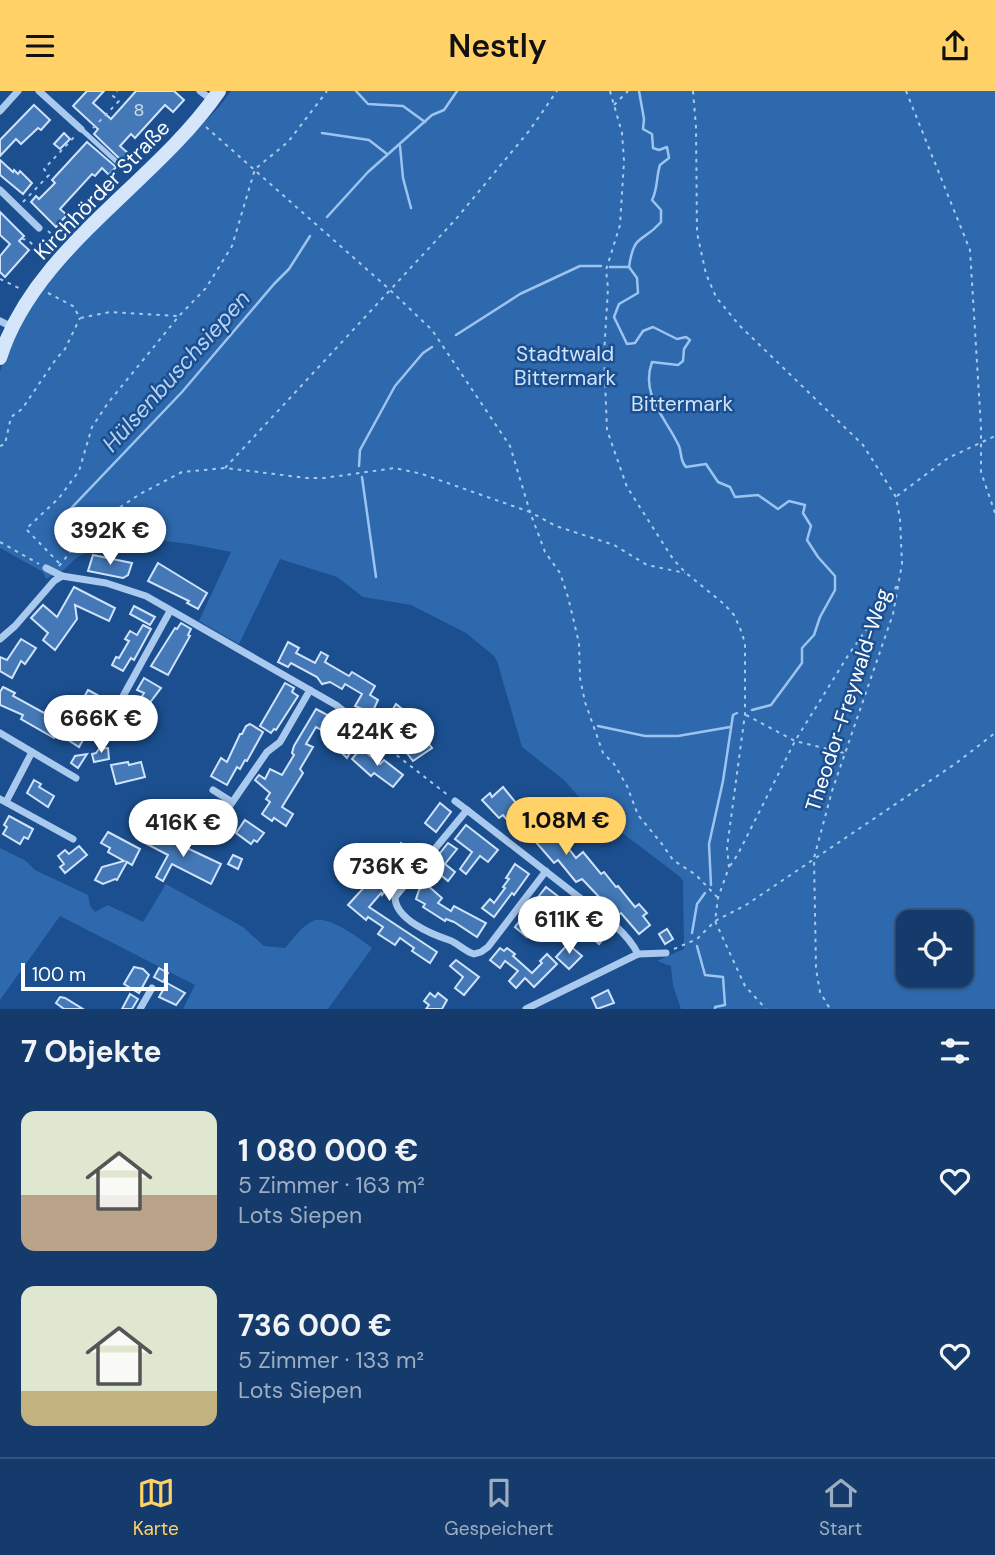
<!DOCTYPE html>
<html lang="de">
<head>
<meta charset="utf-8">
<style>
	:root { --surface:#143b6b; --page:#214673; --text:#f1f3f6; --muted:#9dadc1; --line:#33557e; --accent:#ffd166 }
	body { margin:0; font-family:"DM Sans",sans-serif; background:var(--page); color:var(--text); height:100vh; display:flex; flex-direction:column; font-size:26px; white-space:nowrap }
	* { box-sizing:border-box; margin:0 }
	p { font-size:23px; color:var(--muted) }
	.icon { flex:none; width:38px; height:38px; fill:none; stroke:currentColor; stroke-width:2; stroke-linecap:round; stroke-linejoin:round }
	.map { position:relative; height:918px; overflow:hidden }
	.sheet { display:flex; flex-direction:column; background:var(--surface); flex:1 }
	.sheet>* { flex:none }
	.fabs { position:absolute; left:896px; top:819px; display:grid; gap:14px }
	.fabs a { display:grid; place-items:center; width:77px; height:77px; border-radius:14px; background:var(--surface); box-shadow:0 2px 5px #0004,0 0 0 2px var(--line); font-size:35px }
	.scale { position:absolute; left:21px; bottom:18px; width:147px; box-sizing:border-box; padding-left:7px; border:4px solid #fff; border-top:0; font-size:19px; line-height:24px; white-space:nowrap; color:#fff; -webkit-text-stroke:5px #1b4f8f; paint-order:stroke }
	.price { position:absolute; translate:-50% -60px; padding:0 16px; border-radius:24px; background:#fff; color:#222; font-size:23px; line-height:46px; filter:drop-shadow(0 2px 4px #0008) }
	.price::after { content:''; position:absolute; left:50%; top:42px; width:21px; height:16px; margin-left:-10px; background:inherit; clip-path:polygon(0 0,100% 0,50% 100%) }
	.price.selected { background:var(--accent); color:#111 }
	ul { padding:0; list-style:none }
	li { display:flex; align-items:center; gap:21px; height:175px; padding:0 21px }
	li span { display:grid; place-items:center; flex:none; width:196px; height:140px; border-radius:14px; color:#555 }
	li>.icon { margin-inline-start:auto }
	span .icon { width:84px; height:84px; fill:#fffc; stroke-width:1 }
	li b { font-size:30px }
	h2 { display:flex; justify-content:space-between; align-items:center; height:84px; padding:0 21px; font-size:30px }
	header { display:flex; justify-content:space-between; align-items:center; height:91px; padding:0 21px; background:var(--accent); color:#111; font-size:32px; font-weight:600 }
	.dock { display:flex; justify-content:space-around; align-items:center; height:98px; border-top:2px solid var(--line); background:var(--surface); font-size:19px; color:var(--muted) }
	.dock a { display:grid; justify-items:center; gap:4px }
	.dock .selected { color:var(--accent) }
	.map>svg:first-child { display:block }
	.green { fill:#2e69ad; fill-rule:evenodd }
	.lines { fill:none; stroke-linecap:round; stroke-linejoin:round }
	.stream { stroke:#9cc4f0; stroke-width:2.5 }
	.building { fill:#4478b7; stroke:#cfe3fa; stroke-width:2 }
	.path { stroke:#a9c9ee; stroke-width:2; stroke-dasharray:3.5 5; stroke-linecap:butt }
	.service { stroke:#a9c9ee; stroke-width:5 }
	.minor { stroke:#a9c9ee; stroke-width:7 }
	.secondary { stroke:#d6e6fa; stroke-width:14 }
	.labels { text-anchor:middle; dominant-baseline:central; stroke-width:5; stroke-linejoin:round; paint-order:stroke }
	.number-label { font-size:18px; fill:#d0dded }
	.street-label { font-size:21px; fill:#fff; stroke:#1b4f8f }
	.park-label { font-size:21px; fill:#cfe3fa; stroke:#1b4f8f }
	.water-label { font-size:23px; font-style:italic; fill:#b5d3f5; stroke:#1b4f8f }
</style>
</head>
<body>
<header><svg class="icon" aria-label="menu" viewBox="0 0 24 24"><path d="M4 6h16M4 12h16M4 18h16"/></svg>Nestly<svg class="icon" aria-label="share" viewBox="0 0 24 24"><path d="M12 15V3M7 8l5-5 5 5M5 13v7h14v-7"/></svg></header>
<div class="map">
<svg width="995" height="918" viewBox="0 0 995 918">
	<rect width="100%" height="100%" fill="#1b4f8f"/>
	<!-- green -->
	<g class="green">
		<path d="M231,0h764v918h-314l-8,-23 -2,-20 -14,-5 27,-12 -1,-68 -4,-5 -91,-69 -24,-27 -42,-33 -25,-86 -3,-5 -28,-23 -55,-28 -48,-8 -26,-20 -57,-18 -41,85 -40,-23 32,-69c-45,-9 -107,-23 -149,3 -7,3 -12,9 -17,14 -6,4 -13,6 -19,10l-3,-7 -43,-24v-176l10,-32 14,-24 28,-37 50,-58 58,-53 59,-61zM908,831h53v53h-53z"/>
		<path d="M0,757l26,13 9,9 53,25 2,11 5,6 13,-7 35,17 23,-38 77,43 21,19 21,2c8,-9 17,-22 28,-27 14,-7 48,18 59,27l-44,61h-145l12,-24 -135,-69 -60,84z"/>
	</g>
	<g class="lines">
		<!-- stream -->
		<g class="stream">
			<polyline points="356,0 368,13 403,15 425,31"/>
			<path d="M639,0l5,28 -1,10 9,5 1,14 6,2 8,-3 2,11 -9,7c-4,12 -2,24 -8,35l9,10v12c-19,22 -27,10 -32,45l8,11 1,15 -19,11 -5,13 13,27 8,-1 8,-12 10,-4 24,12 9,-2 4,3 -6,9 -1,12 -5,4 -26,-3c-12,33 14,56 27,84 3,8 1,15 7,21l20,-3 12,18 12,5 5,10 23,-2 20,14 11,-8 16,4 -2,8 8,13 -4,14 11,17 17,19v14l-15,27 -6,18 -12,13v15l-31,42 -19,5"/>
			<polyline points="322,42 369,49 387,63"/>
			<polyline points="400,55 403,87 411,117"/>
			<polyline points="327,126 368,81 432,24 444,19 457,0"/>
			<polyline points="610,176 629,176"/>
			<polyline points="456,244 520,203 580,175 601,175"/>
			<polyline points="359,375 360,359 395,295 423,262 432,256"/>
			<polyline points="362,386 376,486"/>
			<polyline points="59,430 182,301 274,193 289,178 310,145"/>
			<polyline points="598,635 645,645 678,645 730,636"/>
			<polyline points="711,794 709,753 723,690 733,624 737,622"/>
			<polyline points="692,842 697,813 705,802"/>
			<polyline points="697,855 705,884 723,886 725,914 715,916 715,918"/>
		</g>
	</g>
	<!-- building -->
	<g class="building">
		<polygon points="87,0 104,0 93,12 111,28 136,0 174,0 184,9 173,21 165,14 135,47 131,43 120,55 129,63 122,70 94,43 98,38 73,15"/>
		<polygon points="34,14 50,29 41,39 38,37 21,53 16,48 0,65 0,49"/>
		<polygon points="64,42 70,48 60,58 54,53"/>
		<polygon points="87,51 116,76 109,84 102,77 95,85 92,83 60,118 67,124 56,136 31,111 36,105 39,108 55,92 52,89"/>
		<polygon points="0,69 13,81 14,79 18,83 20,80 32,92 23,103 0,84"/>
		<polygon points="0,121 24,145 19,150 29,159 5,186 0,181 0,165 10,153 0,144"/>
		<polygon points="93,464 132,472 128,484 123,487 88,480"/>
		<polygon points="158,472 207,502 198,518 187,512 189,510 148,490"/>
		<polygon points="74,496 115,517 109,530 75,514 77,528 55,559 43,549 48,542 31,527 43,514 57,526"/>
		<polygon points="134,515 155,526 150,534 130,523"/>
		<polygon points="181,532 191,538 188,544 190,545 168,584 151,575 175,537 177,538"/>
		<polygon points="143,534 151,538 134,569 131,567 123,580 112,574 116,566 119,567 129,550 125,548 130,540 137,544"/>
		<polygon points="21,548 36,557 25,573 21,570 12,587 0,580 0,566 7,569"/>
		<polygon points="288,551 299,557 296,562 315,572 321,561 328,565 325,571 349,585 352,581 375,595 370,604 378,609 372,622 355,615 362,603 345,593 342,598 330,591 322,593 317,586 291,572 288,576 278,571"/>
		<polygon points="144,587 161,597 145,618 137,613 144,602 137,599"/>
		<polygon points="285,592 294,597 292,601 298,605 276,639 274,638 271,642 260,635"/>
		<polygon points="3,596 15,602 13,605 44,622 47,618 87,642 79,656 57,642 54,647 21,628 23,624 0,614 0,601"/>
		<polygon points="88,599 101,606 97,613 107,619 101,629 97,627 93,631 93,625 78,617"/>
		<polygon points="396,613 407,622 397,635 408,644 413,640 421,651 425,648 432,657 413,670 391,642 396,635 387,628"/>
		<polygon points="114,614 126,620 119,633 107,627"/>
		<polygon points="316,618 335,628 358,648 347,667 333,654 335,653 332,649 335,646 316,636 306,653 313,656 300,678 303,682 282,716 293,723 286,735 274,727 272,730 262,723 270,711 266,708 270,702 255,689 259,684 265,688 270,678 282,684 294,664 292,662 294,655"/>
		<polygon points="250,633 263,641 247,670 245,669 240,678 237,676 227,694 211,685 221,667 227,671 240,643 242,643 246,635"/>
		<polygon points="108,657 109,668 94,671 92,663 96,662 99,658"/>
		<polygon points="361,657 380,673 384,669 403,684 393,696 374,682 371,685 352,668"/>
		<polygon points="87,663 78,677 71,672 75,665"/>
		<polygon points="128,671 129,674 141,671 145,686 116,693 111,674"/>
		<polygon points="34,689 41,693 39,696 54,705 48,716 27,702"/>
		<polygon points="503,696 516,712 520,709 543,737 547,733 552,740 554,739 576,767 583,761 601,783 604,781 616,796 618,795 635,816 639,813 647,822 643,825 650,834 639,843 621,822 618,824 604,807 602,809 582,788 576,791 558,769 554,772 528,742 522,747 503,724 499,727 482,709 490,702 492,706"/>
		<polygon points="440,712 451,721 436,741 425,732"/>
		<polygon points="9,725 33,738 28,748 24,746 20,753 3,743 7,736 4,734"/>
		<polygon points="245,729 264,742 257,751 254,749 251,753 236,742"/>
		<polygon points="466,734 498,759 488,771 480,765 466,783 460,778 472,761 455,748"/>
		<polygon points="151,740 221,773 211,793 172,773 163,790 156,786 168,764 145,752"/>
		<polygon points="108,741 140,758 132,774 127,771 117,789 115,788 103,793 95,789 102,776 124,770 108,761 110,757 101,752"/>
		<polygon points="401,752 413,762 382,804 381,802 369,816 437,861 430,872 412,860 414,857 400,847 395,854 378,843 383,836 368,826 366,829 348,814 368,792 366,791 383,769 386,771"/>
		<polygon points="448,752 457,758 445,773 455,781 448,790 436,780 431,786 425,781"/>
		<polygon points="79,755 87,764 65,782 60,776 64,773 58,765 65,759 69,763"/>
		<polygon points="233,764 242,768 238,778 228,773"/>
		<polygon points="515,773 529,783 514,804 512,802 494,826 482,817 490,808 494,812 505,797 503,796 509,788 506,787"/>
		<polygon points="426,793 442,807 438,812 451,820 454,815 486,832 477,846 454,831 446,828 445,830 423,816 425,813 416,808 419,799"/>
		<polygon points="546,796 564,810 557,819 554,816 545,824 543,822 533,833 536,836 527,846 515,836"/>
		<polygon points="584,829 594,837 600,831 610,840 599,853 579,835"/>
		<polygon points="667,838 673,848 665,853 659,843"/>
		<polygon points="568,853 582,865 569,878 556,866"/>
		<polygon points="500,857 504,860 507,857 515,863 513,865 532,882 542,872 540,870 547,863 557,873 534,896 525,887 516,897 509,890 518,880 505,870 500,877 490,869"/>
		<polygon points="456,869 479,886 464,904 455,897 463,886 450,875"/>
		<polygon points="134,876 143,878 149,884 139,902 124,893"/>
		<polygon points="159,877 168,882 163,891 154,886"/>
		<polygon points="167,892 185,902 176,914 159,906"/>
		<polygon points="608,899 614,912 597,918 592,907"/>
		<polygon points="430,902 435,906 438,902 447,909 442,918 426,918 429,914 424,910"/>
		<polygon points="130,903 138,908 132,918 122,918"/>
		<polygon points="60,906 65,907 83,918 64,918 56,912"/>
	</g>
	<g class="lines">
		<!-- path -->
		<g class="path">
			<polyline points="610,0 622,42 624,70 620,134 606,179 608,197 604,264 607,339 627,396 673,468 686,482 724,513 734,524 740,537 745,552 745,623 727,757 729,776 718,807 715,830 745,895 766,918"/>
			<polyline points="693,0 696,36 697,142 706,183 716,206 739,234 863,354 896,406 900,428 902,473 893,523 832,700 814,767 816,878 820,901 830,918"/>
			<polyline points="906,0 970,159 981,336 981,381 995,422"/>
			<polyline points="614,14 628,0"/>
			<polyline points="206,36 389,198 432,239 510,355 530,421 556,435 614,454 647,474 685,482"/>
			<polyline points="93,37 119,10 113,5 117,0"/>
			<polyline points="23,111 49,84 44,78 76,44"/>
			<polyline points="48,140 59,150"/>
			<polyline points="22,148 28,149 44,165"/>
			<polyline points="0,188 21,198"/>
			<polyline points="48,202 73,215 80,227 110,221 178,225"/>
			<polyline points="0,355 5,353 11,326 22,318 56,268 65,258 80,227"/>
			<polyline points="225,377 456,128 529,40 557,0"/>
			<polyline points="897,405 948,367 995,345"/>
			<polyline points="0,451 39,473"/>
			<polyline points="59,472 26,438 59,407 79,380 92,336 108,312 179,225 206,197 232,155 255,78 288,51 327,0"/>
			<polyline points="59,475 73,458 107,425 140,403 182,381 225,377 307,387 324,387 395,377 422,383 530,421 545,461 560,482 568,506 579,552 580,587 585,611 603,662 614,673 627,695 638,724 662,753 673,769 696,784 718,807"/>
			<polyline points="746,624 795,650 844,662"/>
			<polyline points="390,659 449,705"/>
			<polyline points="730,775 738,763 795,650 849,563 899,492"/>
			<polyline points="674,858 697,848 715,830 746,814 955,673 995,642"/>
		</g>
		<!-- service -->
		<polyline class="service" points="81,38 117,71"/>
		<!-- minor -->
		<g class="minor">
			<polyline points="39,0 81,38"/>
			<polyline points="200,0 212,9"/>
			<polyline points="0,20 18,0"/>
			<polyline points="0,99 39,137"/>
			<polyline points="0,230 12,236"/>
			<polyline points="46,477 62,485 106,492 146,505 336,614 385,652"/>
			<polyline points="0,548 15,535 54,490 62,485"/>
			<polyline points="122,607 170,520"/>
			<polyline points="0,642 76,687"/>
			<polyline points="213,699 232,711"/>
			<polyline points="0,708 73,748"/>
			<polyline points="455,710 467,719"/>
			<polyline points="6,711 32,661"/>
			<polyline points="220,729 267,661 280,651 310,599"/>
			<path d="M546,780l-58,76 -7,5 -7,2c-10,-3 -16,-11 -25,-14 -18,-6 -54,-21 -54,-43l72,-87c35,27 69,54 104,81 23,18 54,37 67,63"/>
			<polyline points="140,918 152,897"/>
			<polyline points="526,918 638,863 666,862"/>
		</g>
		<!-- secondary -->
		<path class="secondary" d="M0,267c34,-109 156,-175 219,-267"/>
	</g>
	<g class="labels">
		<!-- number labels -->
		<g class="number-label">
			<text x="139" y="19">8</text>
		</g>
		<!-- street labels -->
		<g class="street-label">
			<text transform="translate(102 99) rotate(-46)">Kirchhörder Straße</text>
			<text transform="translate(848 609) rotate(-72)">Theodor-Freywald-Weg</text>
		</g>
		<!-- park labels -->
		<g class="park-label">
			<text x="565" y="263">Stadtwald<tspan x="565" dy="24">Bittermark</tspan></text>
			<text x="682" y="313">Bittermark</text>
		</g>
		<!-- water labels -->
		<g class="water-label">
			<text transform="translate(176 280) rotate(-48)">Hülsenbuschsiepen</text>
		</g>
	</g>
</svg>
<div class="fabs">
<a><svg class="icon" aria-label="locate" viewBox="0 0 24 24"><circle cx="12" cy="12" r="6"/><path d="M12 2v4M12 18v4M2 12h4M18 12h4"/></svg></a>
</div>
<div class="scale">100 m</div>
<b class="price" style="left:110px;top:476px">392K €</b>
<b class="price" style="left:101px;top:664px">666K €</b>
<b class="price" style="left:377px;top:677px">424K €</b>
<b class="price selected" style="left:566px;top:766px">1.08M €</b>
<b class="price" style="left:183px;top:768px">416K €</b>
<b class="price" style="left:389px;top:812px">736K €</b>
<b class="price" style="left:569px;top:865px">611K €</b>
</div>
<section class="sheet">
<h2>7 Objekte<svg class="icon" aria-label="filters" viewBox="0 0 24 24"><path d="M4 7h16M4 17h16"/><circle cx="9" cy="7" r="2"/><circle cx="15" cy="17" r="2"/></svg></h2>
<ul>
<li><span style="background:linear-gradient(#dfe7d0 60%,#b9a48a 0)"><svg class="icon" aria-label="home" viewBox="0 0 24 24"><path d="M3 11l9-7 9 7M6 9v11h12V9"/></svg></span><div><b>1 080 000 €</b><p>5 Zimmer · 163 m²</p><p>Lots Siepen</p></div><svg class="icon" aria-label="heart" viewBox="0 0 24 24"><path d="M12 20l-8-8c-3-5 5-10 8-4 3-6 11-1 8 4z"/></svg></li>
<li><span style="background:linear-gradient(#dfe7d0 75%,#c2b280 0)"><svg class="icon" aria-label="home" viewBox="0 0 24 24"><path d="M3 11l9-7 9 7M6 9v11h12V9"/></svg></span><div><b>736 000 €</b><p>5 Zimmer · 133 m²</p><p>Lots Siepen</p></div><svg class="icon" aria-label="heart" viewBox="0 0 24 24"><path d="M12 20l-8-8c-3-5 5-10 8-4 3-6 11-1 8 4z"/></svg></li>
</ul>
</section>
<nav class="dock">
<a class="selected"><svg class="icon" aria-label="map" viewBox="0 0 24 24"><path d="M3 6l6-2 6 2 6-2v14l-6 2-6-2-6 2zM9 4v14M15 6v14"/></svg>Karte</a>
<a><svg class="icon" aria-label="saved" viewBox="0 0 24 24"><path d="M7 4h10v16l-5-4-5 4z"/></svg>Gespeichert</a>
<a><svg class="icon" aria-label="home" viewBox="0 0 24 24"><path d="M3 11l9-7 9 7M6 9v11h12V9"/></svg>Start</a>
</nav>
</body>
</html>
